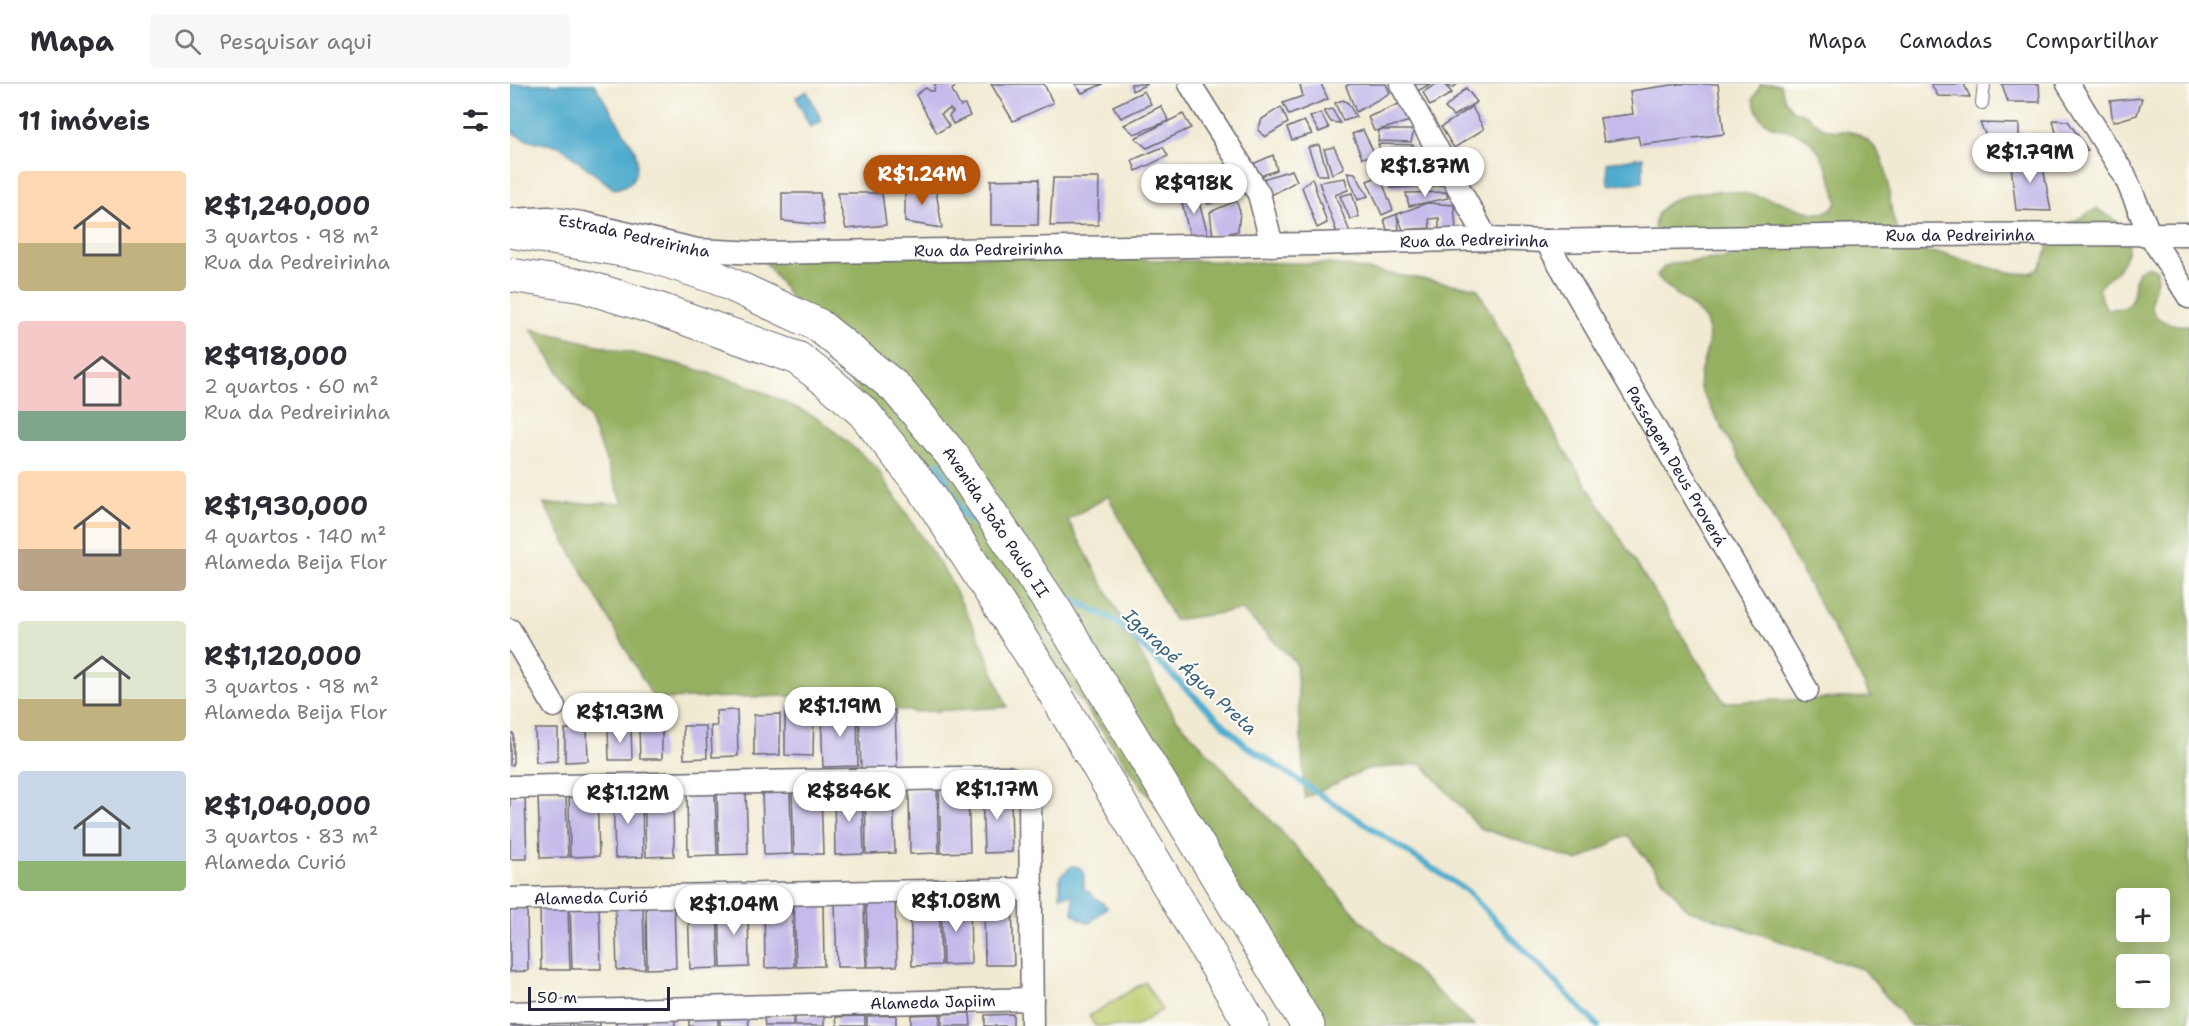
<!DOCTYPE html>
<html lang="pt">
<head>
<meta charset="utf-8">
<style>
	:root { --surface:#fff; --page:#f7f7f7; --text:#2b2b33; --muted:#7c7c81; --line:#e1e1e2; --accent:#b45309 }
	body { margin:0; font-family:"Shantell Sans",sans-serif; background:var(--page); color:var(--text); height:100vh; display:flex; flex-direction:column; font-size:22px; white-space:nowrap }
	* { box-sizing:border-box; margin:0 }
	p { font-size:20px; color:var(--muted) }
	.icon { flex:none; width:33px; height:33px; fill:none; stroke:currentColor; stroke-width:2; stroke-linecap:round; stroke-linejoin:round }
	.map { position:relative; flex:1; overflow:hidden }
	.panel { display:flex; flex-direction:column; background:var(--surface); width:510px }
	.panel>* { flex:none }
	.controls { position:absolute; left:1606px; top:804px; display:grid; gap:12px }
	.controls a { display:grid; place-items:center; width:54px; height:54px; border-radius:6px; background:var(--surface); box-shadow:0 3px 15px #0003; font-size:30px }
	.scale { position:absolute; left:18px; bottom:15px; width:142px; box-sizing:border-box; padding-left:6px; border:3px solid #22223b; border-top:0; font-size:16px; line-height:21px; white-space:nowrap; color:#22223b; -webkit-text-stroke:4px #fdfcf7; paint-order:stroke }
	.price { position:absolute; translate:-50% -51px; padding:0 14px; border-radius:21px; background:#fff; color:#222; font-size:20px; line-height:39px; filter:drop-shadow(0 2px 3px #0008) }
	.price::after { content:''; position:absolute; left:50%; top:36px; width:18px; height:14px; margin-left:-9px; background:inherit; clip-path:polygon(0 0,100% 0,50% 100%) }
	.price.on { background:var(--accent); color:#fff }
	ul { padding:0; list-style:none }
	li { display:flex; align-items:center; gap:18px; height:150px; padding:0 18px }
	li span { display:grid; place-items:center; flex:none; width:168px; height:120px; border-radius:6px; color:#555 }
	li>.icon { margin-inline-start:auto }
	span .icon { width:72px; height:72px; fill:#fffc; stroke-width:1 }
	li b { font-size:26px }
	h2 { display:flex; justify-content:space-between; align-items:center; height:72px; padding:0 18px; font-size:26px }
	header { display:flex; align-items:center; gap:36px; box-sizing:border-box; height:84px; padding:0 30px; background:var(--surface); border-bottom:2px solid var(--line) }
	header strong { font-size:28px }
	nav { display:flex; gap:33px; margin-inline-start:auto; font-size:21px }
	.search { width:420px; height:54px; background:var(--page); display:flex; align-items:center; gap:15px; box-sizing:border-box; padding:0 21px; border-radius:6px; color:var(--muted); font-size:22px }
	main { display:flex; flex:1; min-height:0 }
	.map>svg:first-child { display:block }
	.green { fill:#bdcc6f; stroke:#707755; stroke-width:1.5 }
	.forest { fill:#96b062; stroke:#5c694e; stroke-width:1.5; fill-rule:evenodd }
	.water { fill:#50acce; stroke:#396784; stroke-width:1.5 }
	.lines { fill:none; stroke-linecap:round; stroke-linejoin:round }
	.stream { stroke:#50acce; stroke-width:6 }
	.building { fill:#c5baea }
	.lane-casing { stroke:#6a6870; stroke-width:14 }
	.street-casing { stroke:#6a6870; stroke-width:25 }
	.primary-casing { stroke:#6a6870; stroke-width:35 }
	.lane { stroke:#fff; stroke-width:12 }
	.street { stroke:#fff; stroke-width:22 }
	.primary { stroke:#fff; stroke-width:33 }
	.labels { text-anchor:middle; dominant-baseline:central; stroke-width:4.5; stroke-linejoin:round; paint-order:stroke }
	.street-label { font-size:16px; fill:#22223b; stroke:#fdfcf7 }
	.water-label { font-size:18px; font-style:italic; fill:#37607d; stroke:#fdfcf7 }
</style>
</head>
<body>
<header>
<strong>Mapa</strong>
<div class="search"><svg class="icon" aria-label="search" viewBox="0 0 24 24"><circle cx="10" cy="10" r="6"/><path d="M15 15l6 6"/></svg>Pesquisar aqui</div>
<nav><a>Mapa</a><a>Camadas</a><a>Compartilhar</a></nav>
</header>
<main>
<section class="panel">
<h2>11 imóveis<svg class="icon" aria-label="filters" viewBox="0 0 24 24"><path d="M4 7h16M4 17h16"/><circle cx="9" cy="7" r="2"/><circle cx="15" cy="17" r="2"/></svg></h2>
<ul>
<li><span style="background:linear-gradient(#ffd9b3 60%,#c2b280 0)"><svg class="icon" aria-label="home" viewBox="0 0 24 24"><path d="M3 11l9-7 9 7M6 9v11h12V9"/></svg></span><div><b>R$1,240,000</b><p>3 quartos · 98 m²</p><p>Rua da Pedreirinha</p></div></li>
<li><span style="background:linear-gradient(#f6c9c9 75%,#7fa58c 0)"><svg class="icon" aria-label="home" viewBox="0 0 24 24"><path d="M3 11l9-7 9 7M6 9v11h12V9"/></svg></span><div><b>R$918,000</b><p>2 quartos · 60 m²</p><p>Rua da Pedreirinha</p></div></li>
<li><span style="background:linear-gradient(#ffd9b3 65%,#b9a48a 0)"><svg class="icon" aria-label="home" viewBox="0 0 24 24"><path d="M3 11l9-7 9 7M6 9v11h12V9"/></svg></span><div><b>R$1,930,000</b><p>4 quartos · 140 m²</p><p>Alameda Beija Flor</p></div></li>
<li><span style="background:linear-gradient(#dfe7d0 65%,#c2b280 0)"><svg class="icon" aria-label="home" viewBox="0 0 24 24"><path d="M3 11l9-7 9 7M6 9v11h12V9"/></svg></span><div><b>R$1,120,000</b><p>3 quartos · 98 m²</p><p>Alameda Beija Flor</p></div></li>
<li><span style="background:linear-gradient(#c9d6e8 75%,#8fb573 0)"><svg class="icon" aria-label="home" viewBox="0 0 24 24"><path d="M3 11l9-7 9 7M6 9v11h12V9"/></svg></span><div><b>R$1,040,000</b><p>3 quartos · 83 m²</p><p>Alameda Curió</p></div></li>
</ul>
</section>
<div class="map">
<svg width="1679" height="942" viewBox="0 0 1679 942">
	<rect width="100%" height="100%" fill="#fdfcf7"/>
	<filter id="ink" filterUnits="userSpaceOnUse"><feTurbulence type="fractalNoise" baseFrequency=".0167" numOctaves="2"/><feDisplacementMap in="SourceGraphic" scale="12" xChannelSelector="R" yChannelSelector="G"/><feConvolveMatrix kernelMatrix="1 2 1 2 8 2 1 2 1" color-interpolation-filters="sRGB"/></filter>
	<filter id="wash" filterUnits="userSpaceOnUse"><feTurbulence type="fractalNoise" baseFrequency=".008" numOctaves="4" result="noise"/><feDisplacementMap in="SourceGraphic" scale="24" xChannelSelector="R" yChannelSelector="G"/><feGaussianBlur stdDeviation="1.35" result="paint"/><feColorMatrix in="noise" values="0 0 0 0 0 0 0 0 0 0 0 0 0 0 0 0 0 1.4 0 .05"/><feComposite in="paint" operator="in"/></filter>
	<g filter="url(#wash)">
		<rect width="100%" height="100%" fill="#f1ead2"/>
		<!-- green -->
		<polygon class="green" points="635,898 652,926 626,942 585,942 579,932"/>
		<!-- forest -->
		<g class="forest">
			<path d="M1251,0h19l5,16 8,11c21,3 15,10 31,17 11,6 24,0 35,7 46,25 17,75 47,108 12,13 28,7 43,12 16,5 69,24 84,17 17,-8 11,-31 23,-43 5,-5 14,-5 20,-9 7,-3 13,-8 20,-11 27,12 43,32 23,59 -6,7 -14,12 -20,20l2,12 6,9 18,-1c3,-4 7,-8 8,-13 5,-15 -4,-22 16,-29l8,4c1,15 -3,16 -5,29 -5,22 20,27 37,26v701h-278l-47,-56 -177,-61 -60,-74 -49,26 -98,-33 -58,-64 -55,5 -62,29 -9,-135 -54,-53 -68,10 -66,-124 -40,24 107,197 104,112 81,90 114,107h-160l-555,-773 13,-2 559,13 146,24 85,158 162,256 147,-5 -171,-309c-3,-22 12,-37 8,-60 -3,-20 -40,-34 -51,-53l7,-8 9,-4 65,-6 3,-10 -87,-19c1,-16 10,-24 24,-30 33,-12 68,-6 100,3 13,4 27,12 40,12 9,1 14,-5 19,-11 -2,-17 -14,-49 -27,-61 -25,-20 -47,-2 -57,-42zM1617,814h33v34h-33zM1617,880h33v34h-33z"/>
			<polygon points="21,245 172,281 235,300 310,335 366,383 438,493 471,557 497,623 405,628 284,612 144,615 34,420 113,419 79,334"/>
		</g>
		<!-- water -->
		<g class="water">
			<path d="M0,0h84l41,66c5,21 2,35 -21,39l-55,-43 -29,-5 -20,-9z"/>
			<polygon points="297,7 312,37 300,43 286,13"/>
			<polygon points="1133,73 1133,98 1098,101 1096,79"/>
			<polygon points="562,782 569,783 574,789 574,804 597,823 580,839 570,835 563,829 563,811 550,812 550,792"/>
		</g>
		<g class="lines">
			<!-- stream -->
			<g class="stream">
				<polyline points="428,379 452,429 479,453"/>
				<polyline points="550,509 607,538 735,661 957,807 1088,942"/>
			</g>
		</g>
		<g id="blocks">
			<!-- building -->
			<g class="building">
				<polygon points="425,0 443,0 445,3 442,6 450,22 455,21 460,32 443,40 439,32 443,28 440,25 431,30 439,42 427,49 406,11 416,4 420,7 424,7"/>
				<polygon points="481,0 534,0 543,19 503,37"/>
				<polygon points="565,0 593,0 572,9"/>
				<polygon points="621,0 638,0 622,7"/>
				<polygon points="794,0 811,0 818,15 779,31 773,19 793,12 790,2"/>
				<polygon points="840,0 876,0 880,9 846,28 836,2"/>
				<polygon points="898,0 920,0 906,8"/>
				<polygon points="926,0 948,0 942,4 935,1 942,9 920,22 913,8"/>
				<polygon points="1169,0 1208,0 1214,50 1130,61 1128,52 1094,58 1090,34 1123,30 1120,7"/>
				<polygon points="1421,0 1454,0 1460,13 1428,12"/>
				<polygon points="1492,0 1529,0 1530,18 1498,18"/>
				<polygon points="956,4 967,18 943,32 935,24"/>
				<polygon points="634,7 641,20 611,34 603,22"/>
				<polygon points="1632,14 1627,31 1603,38 1600,17"/>
				<polygon points="833,16 838,19 846,33 833,37 825,19"/>
				<polygon points="889,20 900,37 869,46 904,46 901,58 868,57 869,46 864,47 858,33"/>
				<polygon points="651,22 659,37 673,30 681,44 637,64 625,54 659,37 624,50 614,41"/>
				<polygon points="771,23 778,39 755,53 748,46 752,35"/>
				<polygon points="962,23 974,45 944,64 931,43"/>
				<polygon points="822,25 830,39 821,38 814,27"/>
				<polygon points="811,29 819,44 809,48 800,33"/>
				<polygon points="1543,36 1558,37 1578,66 1486,73 1470,39 1509,40 1509,57 1548,57"/>
				<polygon points="794,37 802,50 782,56 777,44"/>
				<polygon points="853,46 865,71 852,74 842,50"/>
				<polygon points="868,60 903,61 902,71 872,69"/>
				<polygon points="809,61 818,91 808,91 798,63"/>
				<polygon points="653,63 658,72 626,87 622,76"/>
				<polygon points="824,63 834,84 822,90 814,65"/>
				<polygon points="763,71 767,86 745,94 743,80"/>
				<polygon points="1531,72 1541,127 1506,126 1500,73"/>
				<polygon points="917,73 917,86 883,90 883,79"/>
				<polygon points="925,76 936,101 881,104 880,94 920,92"/>
				<polygon points="698,84 704,95 682,101 672,87"/>
				<polygon points="782,86 787,97 758,113 749,96"/>
				<polygon points="837,88 845,89 858,112 848,116"/>
				<polygon points="870,92 883,126 872,131 857,97"/>
				<polygon points="543,94 589,94 588,141 540,142"/>
				<polygon points="802,94 817,139 807,144 792,103"/>
				<polygon points="835,94 838,106 825,111 840,148 828,152 809,98"/>
				<polygon points="529,95 528,141 481,141 481,96"/>
				<polygon points="715,100 723,111 698,120 691,108"/>
				<polygon points="395,101 425,101 432,144 395,138"/>
				<polygon points="686,107 698,151 680,153 670,110"/>
				<polygon points="936,108 938,114 899,122 896,109"/>
				<polygon points="272,109 310,109 314,141 272,137"/>
				<polygon points="327,109 372,109 376,141 336,145"/>
				<polygon points="842,109 849,133 840,135 830,112"/>
				<polygon points="726,117 730,127 728,147 703,153 700,128"/>
				<polygon points="917,119 944,121 946,145 929,146 929,134 919,135 920,144 893,146 887,131 889,146 877,146 874,135"/>
				<polygon points="347,625 348,682 313,683 311,626"/>
				<polygon points="227,626 228,672 202,673 201,642 207,642 206,627"/>
				<polygon points="275,626 304,626 303,672 275,671"/>
				<polygon points="385,626 387,684 351,685 349,628"/>
				<polygon points="270,630 270,671 244,672 244,631"/>
				<polygon points="173,642 196,642 197,674 174,675"/>
				<polygon points="121,643 122,676 99,676 98,644"/>
				<polygon points="129,643 152,643 152,675 130,675"/>
				<polygon points="25,645 48,645 48,677 26,678"/>
				<polygon points="55,645 77,645 78,677 55,678"/>
				<rect x="0" y="649" width="3" height="32"/>
				<polygon points="427,705 429,769 400,770 399,706"/>
				<polygon points="429,705 458,705 460,768 431,769"/>
				<polygon points="501,705 502,768 474,769 472,706"/>
				<polygon points="311,706 313,770 284,770 282,707"/>
				<polygon points="383,706 385,769 356,770 355,707"/>
				<polygon points="236,707 238,770 209,771 207,708"/>
				<polygon points="280,707 282,770 254,771 252,708"/>
				<polygon points="352,707 354,770 325,771 324,708"/>
				<polygon points="205,708 207,771 178,772 177,709"/>
				<polygon points="87,709 89,772 60,773 59,710"/>
				<polygon points="132,709 133,773 105,774 103,710"/>
				<polygon points="134,709 163,709 164,772 136,773"/>
				<polygon points="56,710 58,773 30,774 28,711"/>
				<polygon points="0,712 15,712 17,775 0,775"/>
				<polygon points="460,817 461,880 433,881 431,818"/>
				<polygon points="502,817 504,881 475,881 474,818"/>
				<polygon points="385,818 387,882 358,883 356,819"/>
				<polygon points="429,818 431,881 402,882 400,819"/>
				<polygon points="313,819 314,882 286,883 284,820"/>
				<polygon points="354,819 356,883 327,883 325,820"/>
				<polygon points="209,820 238,820 239,883 211,884"/>
				<polygon points="254,820 282,820 284,883 255,884"/>
				<polygon points="164,821 166,884 137,885 136,822"/>
				<polygon points="178,821 207,821 209,884 180,885"/>
				<polygon points="58,822 60,886 31,886 30,823"/>
				<polygon points="60,822 89,822 91,885 62,885"/>
				<polygon points="133,822 135,885 107,886 105,823"/>
				<polygon points="0,824 17,824 18,887 0,888"/>
				<polygon points="460,929 461,942 432,942 432,930"/>
				<polygon points="430,930 430,942 401,942 401,931"/>
				<polygon points="503,930 503,942 475,942 475,931"/>
				<polygon points="314,931 314,942 285,942 285,932"/>
				<polygon points="386,931 386,942 357,942 357,932"/>
				<polygon points="238,932 239,942 210,942 210,933"/>
				<polygon points="283,932 283,942 255,942 254,933"/>
				<polygon points="355,932 355,942 327,942 326,933"/>
				<polygon points="165,933 165,942 137,942 136,934"/>
				<polygon points="208,933 208,942 179,942 179,934"/>
				<polygon points="90,934 90,942 62,942 61,935"/>
				<polygon points="134,934 134,942 106,942 106,935"/>
				<polygon points="59,935 59,942 31,942 30,936"/>
				<polygon points="17,936 18,942 0,942 0,937"/>
			</g>
		</g>
	</g>
	<g filter="url(#ink)">
		<use href="#blocks" fill-opacity="0" stroke="#6a6870" stroke-width="1.5"/>
		<g class="lines">
			<!-- lane casing -->
			<g class="lane-casing">
				<polyline id="lane" points="1472,19 1474,0"/>
			</g>
			<!-- street casing -->
			<g class="street-casing">
				<g id="street">
					<polyline points="680,0 749,110 762,161"/>
					<polyline points="891,0 977,155"/>
					<polyline points="1558,0 1615,92 1640,151 1679,213"/>
					<path id="s1" d="M0,136l39,-2 33,5 115,27 62,3 556,-9 172,-5 59,2 330,-6 313,-1"/>
					<path id="s2" d="M1036,157l261,449"/>
					<polyline points="0,546 44,622"/>
					<path d="M0,703l498,-10c12,4 18,9 22,21l2,228"/>
					<path id="s3" d="M0,815l522,-10"/>
					<path id="s4" d="M0,929l522,-14"/>
				</g>
			</g>
			<!-- primary casing -->
			<g class="primary-casing">
				<g id="primary">
					<path id="s5" d="M0,147l136,23 69,23 103,48 77,62 57,68 105,158 251,413"/>
					<polyline points="0,191 73,202 148,225 287,274 320,299 354,329 415,406 531,586 742,942"/>
				</g>
			</g>
			<!-- lane -->
			<use href="#lane" class="lane"/>
			<!-- street -->
			<use href="#street" class="street"/>
			<!-- primary -->
			<use href="#primary" class="primary"/>
		</g>
	</g>
	<g class="labels">
		<!-- street labels -->
		<g class="street-label">
			<text stroke="none"><textPath href="#s1" startOffset="126">Estrada Pedreirinha</textPath></text>
			<text stroke="none"><textPath href="#s1" startOffset="1454">Rua da Pedreirinha</textPath></text>
			<text stroke="none"><textPath href="#s1" startOffset="968">Rua da Pedreirinha</textPath></text>
			<text stroke="none"><textPath href="#s1" startOffset="482">Rua da Pedreirinha</textPath></text>
			<text stroke="none"><textPath href="#s2" startOffset="260">Passagem Deus Proverá</textPath></text>
			<text stroke="none"><textPath href="#s5" startOffset="592">Avenida João Paulo II</textPath></text>
			<text stroke="none"><textPath href="#s3" startOffset="81">Alameda Curió</textPath></text>
			<text stroke="none"><textPath href="#s4" startOffset="423">Alameda Japiim</textPath></text>
		</g>
		<!-- water labels -->
		<g class="water-label">
			<text transform="translate(680 588) rotate(43)">Igarapé Água Preta</text>
		</g>
	</g>
</svg>
<div class="controls">
<a>+</a>
<a>−</a>
</div>
<div class="scale">50 m</div>
<b class="price" style="left:1520px;top:100px">R$1.79M</b>
<b class="price" style="left:915px;top:114px">R$1.87M</b>
<b class="price on" style="left:412px;top:122px">R$1.24M</b>
<b class="price" style="left:684px;top:131px">R$918K</b>
<b class="price" style="left:330px;top:654px">R$1.19M</b>
<b class="price" style="left:110px;top:660px">R$1.93M</b>
<b class="price" style="left:487px;top:737px">R$1.17M</b>
<b class="price" style="left:339px;top:739px">R$846K</b>
<b class="price" style="left:118px;top:741px">R$1.12M</b>
<b class="price" style="left:446px;top:849px">R$1.08M</b>
<b class="price" style="left:224px;top:852px">R$1.04M</b>
</div>
</main>
</body>
</html>
